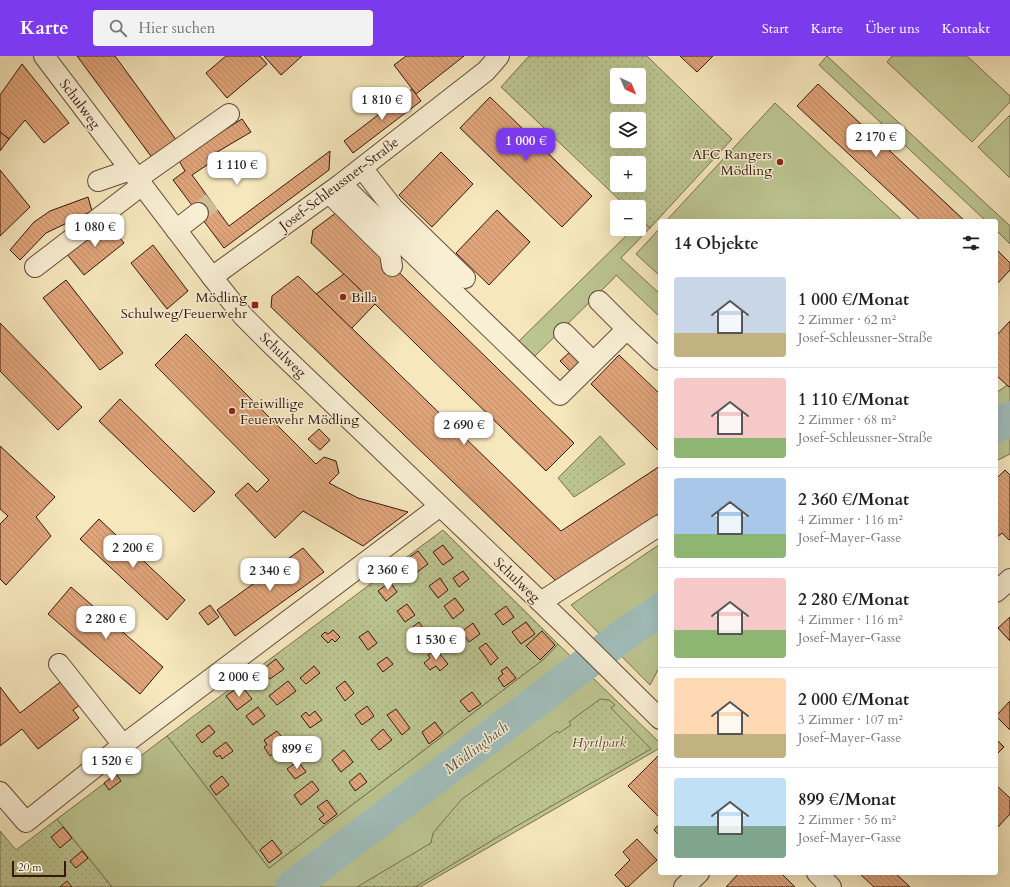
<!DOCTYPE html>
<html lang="de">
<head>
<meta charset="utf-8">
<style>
	:root { --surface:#fff; --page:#f2f2f2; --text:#202124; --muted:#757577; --line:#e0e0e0; --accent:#7c3aed }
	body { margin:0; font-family:Cardo,serif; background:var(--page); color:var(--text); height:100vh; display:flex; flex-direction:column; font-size:15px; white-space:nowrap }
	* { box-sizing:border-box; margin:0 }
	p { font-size:13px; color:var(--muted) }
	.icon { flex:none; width:22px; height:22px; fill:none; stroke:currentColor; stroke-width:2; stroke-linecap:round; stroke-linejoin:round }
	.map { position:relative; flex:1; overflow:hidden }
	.sheet { position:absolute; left:658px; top:163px; width:340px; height:656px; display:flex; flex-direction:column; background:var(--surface); border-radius:4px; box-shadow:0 4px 16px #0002 }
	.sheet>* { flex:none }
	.needle { width:26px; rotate:136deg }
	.tools { position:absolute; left:610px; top:12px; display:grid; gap:8px }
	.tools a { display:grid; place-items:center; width:36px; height:36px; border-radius:4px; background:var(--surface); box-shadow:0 4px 16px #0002; font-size:20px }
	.scale { position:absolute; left:12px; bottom:10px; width:54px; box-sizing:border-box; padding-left:4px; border:2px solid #36180d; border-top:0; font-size:11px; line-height:14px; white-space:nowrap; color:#36180d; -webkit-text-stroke:3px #f9efd4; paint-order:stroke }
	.price { position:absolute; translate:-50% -34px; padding:0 9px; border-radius:8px; background:#fff; color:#222; font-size:13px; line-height:26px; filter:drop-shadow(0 1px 2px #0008) }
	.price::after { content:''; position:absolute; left:50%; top:24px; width:12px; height:9px; margin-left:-6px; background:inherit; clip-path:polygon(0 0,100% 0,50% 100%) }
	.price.active { background:var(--accent); color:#fff }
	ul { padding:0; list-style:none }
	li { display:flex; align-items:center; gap:12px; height:100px; padding:0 16px }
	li+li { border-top:1px solid var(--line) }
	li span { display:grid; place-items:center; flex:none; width:112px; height:80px; border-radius:4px; color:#555 }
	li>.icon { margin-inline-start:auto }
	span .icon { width:48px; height:48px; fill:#fffc; stroke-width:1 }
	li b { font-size:17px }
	h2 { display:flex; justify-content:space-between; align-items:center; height:48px; padding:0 16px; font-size:17px }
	header { display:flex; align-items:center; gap:24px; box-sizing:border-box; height:56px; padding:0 20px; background:var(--accent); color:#fff }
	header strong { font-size:19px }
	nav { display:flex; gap:22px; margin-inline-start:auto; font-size:14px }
	.search { width:280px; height:36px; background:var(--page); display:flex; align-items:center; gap:10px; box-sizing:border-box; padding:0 14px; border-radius:4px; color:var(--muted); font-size:15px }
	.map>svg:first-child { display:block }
	.grass { fill:#bcc591; stroke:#796e4f }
	.park { fill:url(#park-dots); stroke:#796e4f; fill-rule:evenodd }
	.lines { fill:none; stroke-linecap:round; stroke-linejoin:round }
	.river { stroke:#a1bebb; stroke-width:33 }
	.building { fill:url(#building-back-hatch); stroke:#36180d }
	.minor-tunnel { stroke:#d0be9a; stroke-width:20; stroke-dasharray:20 10; stroke-linecap:butt }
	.minor-casing { stroke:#664c39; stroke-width:22 }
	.minor { stroke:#f9efd4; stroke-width:20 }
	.poi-dot { fill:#8f2418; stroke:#f9efd4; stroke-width:1.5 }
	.labels { text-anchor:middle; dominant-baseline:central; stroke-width:3; stroke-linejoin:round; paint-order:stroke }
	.street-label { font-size:14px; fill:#36180d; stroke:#f9efd4 }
	.poi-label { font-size:14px; fill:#36180d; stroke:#f9efd4; text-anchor:end }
	.park-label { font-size:14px; font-style:italic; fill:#5e4c35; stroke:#f9efd4 }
	.water-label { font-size:15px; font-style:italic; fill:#5b524a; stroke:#f9efd4 }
</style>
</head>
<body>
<header>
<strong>Karte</strong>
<div class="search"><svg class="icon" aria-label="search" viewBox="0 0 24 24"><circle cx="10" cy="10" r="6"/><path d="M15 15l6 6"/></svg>Hier suchen</div>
<nav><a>Start</a><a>Karte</a><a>Über uns</a><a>Kontakt</a></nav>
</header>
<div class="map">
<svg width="1010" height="831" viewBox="0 0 1010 831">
	<defs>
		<pattern id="park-dots" width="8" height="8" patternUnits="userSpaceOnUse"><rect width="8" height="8" fill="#bcc591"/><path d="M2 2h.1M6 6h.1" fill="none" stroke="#a2a87c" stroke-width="1.8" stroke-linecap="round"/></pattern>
		<pattern id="building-back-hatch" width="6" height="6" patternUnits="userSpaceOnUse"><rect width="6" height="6" fill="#e0a57b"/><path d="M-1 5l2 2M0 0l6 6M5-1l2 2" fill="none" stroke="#c18d69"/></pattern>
	</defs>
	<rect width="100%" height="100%" fill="#f6e7bd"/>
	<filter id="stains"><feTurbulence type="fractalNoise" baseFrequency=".005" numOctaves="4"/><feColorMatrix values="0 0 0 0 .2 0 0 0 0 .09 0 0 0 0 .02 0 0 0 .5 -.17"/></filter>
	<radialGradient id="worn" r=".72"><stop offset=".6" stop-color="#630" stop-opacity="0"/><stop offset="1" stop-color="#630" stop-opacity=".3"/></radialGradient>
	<!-- grass -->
	<g class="grass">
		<polygon points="827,0 1010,170 1010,188 996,174 996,165 986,165 819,9"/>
		<polygon points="892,0 967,0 1010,40 1010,46 972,86 887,6"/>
		<polygon points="775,47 903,165 666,165"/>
		<polygon points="1010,59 1010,122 978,91"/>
		<polygon points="641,164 650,172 621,202 660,238 660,261 616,219 613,223 533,302 519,285 633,173 639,173 639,167"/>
		<polygon points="660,172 660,220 636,198"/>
		<polygon points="1010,327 1010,398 996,405 996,337"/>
		<polygon points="660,488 660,610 650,629 571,549"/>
		<polygon points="558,588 660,687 660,692 420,831 112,831 57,763 167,680 269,812 544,603"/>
	</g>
	<!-- park -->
	<g class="park">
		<path d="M529,0h118l85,83 -82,89 -11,-10v-11h-12l-126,-120zM617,19h22v22h-22zM617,63h22v22h-22zM617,107h22v22h-22z"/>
		<polygon points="600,380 625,408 574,441 558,422"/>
		<polygon points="443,474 558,588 544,603 269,812 167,680"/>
		<polygon points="600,643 609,644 615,649 611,652 651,693 501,779 415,831 357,831 431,787 433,777 462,743 557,675 559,677 571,669 569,666"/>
		<polygon points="57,763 112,831 0,831 0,775 16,794"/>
	</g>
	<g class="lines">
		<!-- river -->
		<g class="river">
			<polyline points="996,371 1010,362"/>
			<polyline points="292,831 625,578 660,554"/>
		</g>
	</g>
	<!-- building -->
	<g class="building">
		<polygon points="77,0 115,0 177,85 153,103"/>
		<polygon points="226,0 260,0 267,8 227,42 206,17"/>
		<polygon points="264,0 302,0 281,19"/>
		<polygon points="406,0 464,0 416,38 394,9"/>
		<polygon points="680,0 713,0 697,16"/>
		<polygon points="22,8 69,67 44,87 25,64 9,83 0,76 0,39"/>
		<polygon points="818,28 965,165 921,165 797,50"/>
		<polygon points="412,33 421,45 353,97 344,85"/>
		<polygon points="490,41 592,140 562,171 460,72"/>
		<polygon points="242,63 251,76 207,102 210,107 192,119 229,170 330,95 329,114 224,192 173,124 185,115 178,103"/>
		<polygon points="0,76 9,83 0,95"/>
		<polygon points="441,96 473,128 432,171 399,139"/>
		<polygon points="0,114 30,151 0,180"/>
		<polygon points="88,141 92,155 46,177 20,204 10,194 34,166 50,155"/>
		<polygon points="497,154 530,186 489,229 456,197"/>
		<polygon points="337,156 574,387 546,415 375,248 311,187 313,174"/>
		<polygon points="106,165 124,187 84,219 66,197"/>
		<polygon points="153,189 188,235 167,253 131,207"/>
		<polygon points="996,193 1010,207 1010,214 996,229"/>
		<polygon points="344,218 375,248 351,273 316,238"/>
		<polygon points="298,220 561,475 660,410 660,457 556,525 271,251 272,240"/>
		<polygon points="66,224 123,297 100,314 43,242"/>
		<polygon points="1010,265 1010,330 1009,331 996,319 996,280"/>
		<polygon points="0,267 82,351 58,374 0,315"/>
		<polygon points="186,278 316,408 324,401 336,405 339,417 329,427 358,442 408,456 363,490 303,455 275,482 235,439 248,427 257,436 269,424 155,309"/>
		<polygon points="571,295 584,309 574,319 560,305"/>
		<polygon points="619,299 660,338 660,396 591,328"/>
		<polygon points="120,343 215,436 194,456 99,365"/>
		<polygon points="319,373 330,384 320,394 308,383"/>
		<polygon points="0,390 55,441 36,461 51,480 6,529 0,523 0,468 8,460 0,453"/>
		<polygon points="1005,414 1010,419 1010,483 1009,484 1002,477 996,482 996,423"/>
		<polygon points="99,463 185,544 167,564 80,483"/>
		<polygon points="443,489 453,502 443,509 433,496"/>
		<polygon points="303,492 324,516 235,580 217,554"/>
		<polygon points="418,495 428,508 416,517 406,504"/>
		<polygon points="463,515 469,523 459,531 453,522"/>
		<polygon points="440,522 448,534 438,542 429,530"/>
		<polygon points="390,526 397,536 386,545 378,535"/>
		<polygon points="71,531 163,611 140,638 48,558"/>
		<polygon points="455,542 464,554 453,563 444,550"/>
		<polygon points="407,548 415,559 405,566 397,555"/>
		<polygon points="210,549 219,561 208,569 199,557"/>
		<polygon points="506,550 514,561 503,569 495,558"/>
		<polygon points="1010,561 1010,585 998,572"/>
		<polygon points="419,566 430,581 415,593 409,585 416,580 410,573"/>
		<polygon points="526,566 535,578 521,588 512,576"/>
		<polygon points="473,567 480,578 469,586 461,576"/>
		<polygon points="333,574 340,581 335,586 332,583 328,587 321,580 325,576 328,578"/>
		<polygon points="368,575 377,587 368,594 359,581"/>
		<polygon points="542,575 555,589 540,604 526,590"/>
		<polygon points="486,587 498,602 491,609 479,592"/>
		<polygon points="436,593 448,608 440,615 436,610 430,614 424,607 430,602 428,599"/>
		<polygon points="387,601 393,608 383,616 377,608"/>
		<polygon points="276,603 284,613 270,623 263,613"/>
		<polygon points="314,610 320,617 306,628 300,622"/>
		<polygon points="507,611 516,622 504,631 498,622 503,618 501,615"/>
		<polygon points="63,624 81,648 73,654 79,662 38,693 22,673 0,690 0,631 20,657"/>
		<polygon points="288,625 296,635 277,649 269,640"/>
		<polygon points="345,625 354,637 345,645 336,632"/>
		<polygon points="241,629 252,643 237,654 226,640"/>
		<polygon points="472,636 481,648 469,656 460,645"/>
		<polygon points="1010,645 1010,674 996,660"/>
		<polygon points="367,650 374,660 362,669 355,659"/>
		<polygon points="258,651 265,660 253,669 246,660"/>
		<polygon points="396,653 410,672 402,679 387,659"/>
		<polygon points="315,655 322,664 310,672 301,660 306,656 309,660"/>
		<polygon points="435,666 443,677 429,688 422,676"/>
		<polygon points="209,669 215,676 202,687 196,679"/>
		<polygon points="383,673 392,684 379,694 371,684"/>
		<polygon points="277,675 287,688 270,700 264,691 267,689 264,684"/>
		<polygon points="996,683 1004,691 996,699"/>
		<polygon points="226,686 233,695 222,703 220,699 217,701 213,696"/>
		<polygon points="344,694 353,706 341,716 332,704"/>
		<polygon points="658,700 660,702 660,762 628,730"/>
		<polygon points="298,705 306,716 295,723 287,713"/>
		<polygon points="360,717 367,726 355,735 349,726"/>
		<polygon points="116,718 121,725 109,734 104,727"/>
		<polygon points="222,720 229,729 216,739 210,730"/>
		<polygon points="312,725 319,734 301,749 294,739"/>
		<polygon points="997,730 1010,742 1010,758 996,773"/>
		<polygon points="327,744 337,758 324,768 319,763 324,759 317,751"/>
		<polygon points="660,767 660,780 654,774"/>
		<polygon points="63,771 72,782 60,792 51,781"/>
		<polygon points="637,783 657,804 628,831 626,831 615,819 630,804 623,796"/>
		<polygon points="272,784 282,797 269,807 260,794"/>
		<polygon points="82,795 88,802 76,812 70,805"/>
		<polygon points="739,817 781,817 795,831 726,831"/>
		<polygon points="859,817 895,817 910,831 874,831"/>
		<polygon points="67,825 72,831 60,831"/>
	</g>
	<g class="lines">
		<!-- minor-tunnel -->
		<polyline class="minor-tunnel" points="198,157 212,146"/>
		<!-- minor casing -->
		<g class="minor-casing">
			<g id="minor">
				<polyline points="44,0 212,221 243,260 273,290 571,575 660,663"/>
				<polyline points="362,112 393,152 465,222"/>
				<polyline points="137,123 229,58"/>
				<polyline points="98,125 130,114"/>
				<polyline points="341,128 560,339 627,273 660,304"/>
				<polyline points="329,137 390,197 392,210"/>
				<polyline points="176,174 198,157"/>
				<polyline points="35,211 142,129"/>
				<polyline points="212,221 341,128 486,15 499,0"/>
				<polyline points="599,245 627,273"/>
				<polyline points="564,277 593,306"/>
				<polyline points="996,536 1010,523"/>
				<polyline points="541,546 660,469"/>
				<polyline points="59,608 123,689"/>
				<polyline points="0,736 26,766 123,689 440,450"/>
				<polyline points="817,817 831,831"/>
				<polyline points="684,831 699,817"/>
			</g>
		</g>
		<!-- minor -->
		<use href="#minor" class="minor"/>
	</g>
	<!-- markers -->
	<g class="poi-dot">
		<circle cx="780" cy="106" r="4"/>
		<circle cx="343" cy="241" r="4"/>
		<rect x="251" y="245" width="8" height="8" rx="2"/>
		<circle cx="232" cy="355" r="4"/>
	</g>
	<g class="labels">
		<!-- street labels -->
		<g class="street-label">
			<text transform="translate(80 48) rotate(53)">Schulweg</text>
			<text transform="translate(339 128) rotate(-37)">Josef-Schleussner-Straße</text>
			<text transform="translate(283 299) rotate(44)">Schulweg</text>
			<text transform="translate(517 524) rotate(44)">Schulweg</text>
		</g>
		<!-- poi labels -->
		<g class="poi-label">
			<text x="772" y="98">AFC Rangers<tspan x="772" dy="16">Mödling</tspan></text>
			<text x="247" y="241">Mödling<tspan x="247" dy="16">Schulweg/Feuerwehr</tspan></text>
			<text x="351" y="241" text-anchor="start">Billa</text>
			<text x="240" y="347" text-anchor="start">Freiwillige<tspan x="240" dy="16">Feuerwehr Mödling</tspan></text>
		</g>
		<!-- park labels -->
		<g class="park-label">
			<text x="599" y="686">Hyrtlpark</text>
		</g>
		<!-- water labels -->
		<g class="water-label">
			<text transform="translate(476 692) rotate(-37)">Mödlingbach</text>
		</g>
	</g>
	<rect width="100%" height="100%" filter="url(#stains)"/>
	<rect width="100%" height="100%" fill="url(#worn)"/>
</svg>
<div class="tools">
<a><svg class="needle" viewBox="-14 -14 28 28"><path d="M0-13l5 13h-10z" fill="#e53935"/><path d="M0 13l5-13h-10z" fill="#757577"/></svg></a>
<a><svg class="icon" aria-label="layers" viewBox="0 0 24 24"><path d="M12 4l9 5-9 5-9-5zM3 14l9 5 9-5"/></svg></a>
<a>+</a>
<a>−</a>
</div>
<div class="scale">20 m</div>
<b class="price" style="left:382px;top:65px">1 810 €</b>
<b class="price" style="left:876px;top:102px">2 170 €</b>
<b class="price active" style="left:526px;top:106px">1 000 €</b>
<b class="price" style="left:237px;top:130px">1 110 €</b>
<b class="price" style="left:95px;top:192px">1 080 €</b>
<b class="price" style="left:464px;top:390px">2 690 €</b>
<b class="price" style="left:133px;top:513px">2 200 €</b>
<b class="price" style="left:388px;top:535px">2 360 €</b>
<b class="price" style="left:270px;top:536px">2 340 €</b>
<b class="price" style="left:106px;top:584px">2 280 €</b>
<b class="price" style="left:436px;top:605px">1 530 €</b>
<b class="price" style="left:239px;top:642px">2 000 €</b>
<b class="price" style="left:297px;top:714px">899 €</b>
<b class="price" style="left:112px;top:726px">1 520 €</b>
<section class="sheet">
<h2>14 Objekte<svg class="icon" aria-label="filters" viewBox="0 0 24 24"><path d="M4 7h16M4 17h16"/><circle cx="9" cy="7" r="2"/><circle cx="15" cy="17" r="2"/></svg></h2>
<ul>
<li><span style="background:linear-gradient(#c9d6e8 70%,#c2b280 0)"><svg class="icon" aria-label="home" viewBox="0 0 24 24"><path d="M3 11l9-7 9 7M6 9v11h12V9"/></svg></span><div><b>1 000 €/Monat</b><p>2 Zimmer · 62 m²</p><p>Josef-Schleussner-Straße</p></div></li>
<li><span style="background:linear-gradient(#f6c9c9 75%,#8fb573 0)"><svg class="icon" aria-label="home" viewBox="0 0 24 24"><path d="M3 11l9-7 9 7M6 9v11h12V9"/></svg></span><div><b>1 110 €/Monat</b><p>2 Zimmer · 68 m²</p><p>Josef-Schleussner-Straße</p></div></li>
<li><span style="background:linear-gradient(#a9c7e8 70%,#8fb573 0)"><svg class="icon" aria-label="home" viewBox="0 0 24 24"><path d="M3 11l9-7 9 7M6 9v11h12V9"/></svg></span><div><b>2 360 €/Monat</b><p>4 Zimmer · 116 m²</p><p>Josef-Mayer-Gasse</p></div></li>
<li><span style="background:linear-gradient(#f6c9c9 65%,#8fb573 0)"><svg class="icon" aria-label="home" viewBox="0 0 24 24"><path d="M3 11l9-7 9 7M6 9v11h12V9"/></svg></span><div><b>2 280 €/Monat</b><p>4 Zimmer · 116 m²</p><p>Josef-Mayer-Gasse</p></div></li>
<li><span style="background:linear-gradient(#ffd9b3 70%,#c2b280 0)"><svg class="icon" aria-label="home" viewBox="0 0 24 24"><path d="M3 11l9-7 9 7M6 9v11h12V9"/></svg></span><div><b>2 000 €/Monat</b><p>3 Zimmer · 107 m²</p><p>Josef-Mayer-Gasse</p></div></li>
<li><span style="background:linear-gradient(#bfe0f5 60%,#7fa58c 0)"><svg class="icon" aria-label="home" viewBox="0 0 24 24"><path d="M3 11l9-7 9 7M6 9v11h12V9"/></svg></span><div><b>899 €/Monat</b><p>2 Zimmer · 56 m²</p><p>Josef-Mayer-Gasse</p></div></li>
</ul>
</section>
</div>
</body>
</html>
